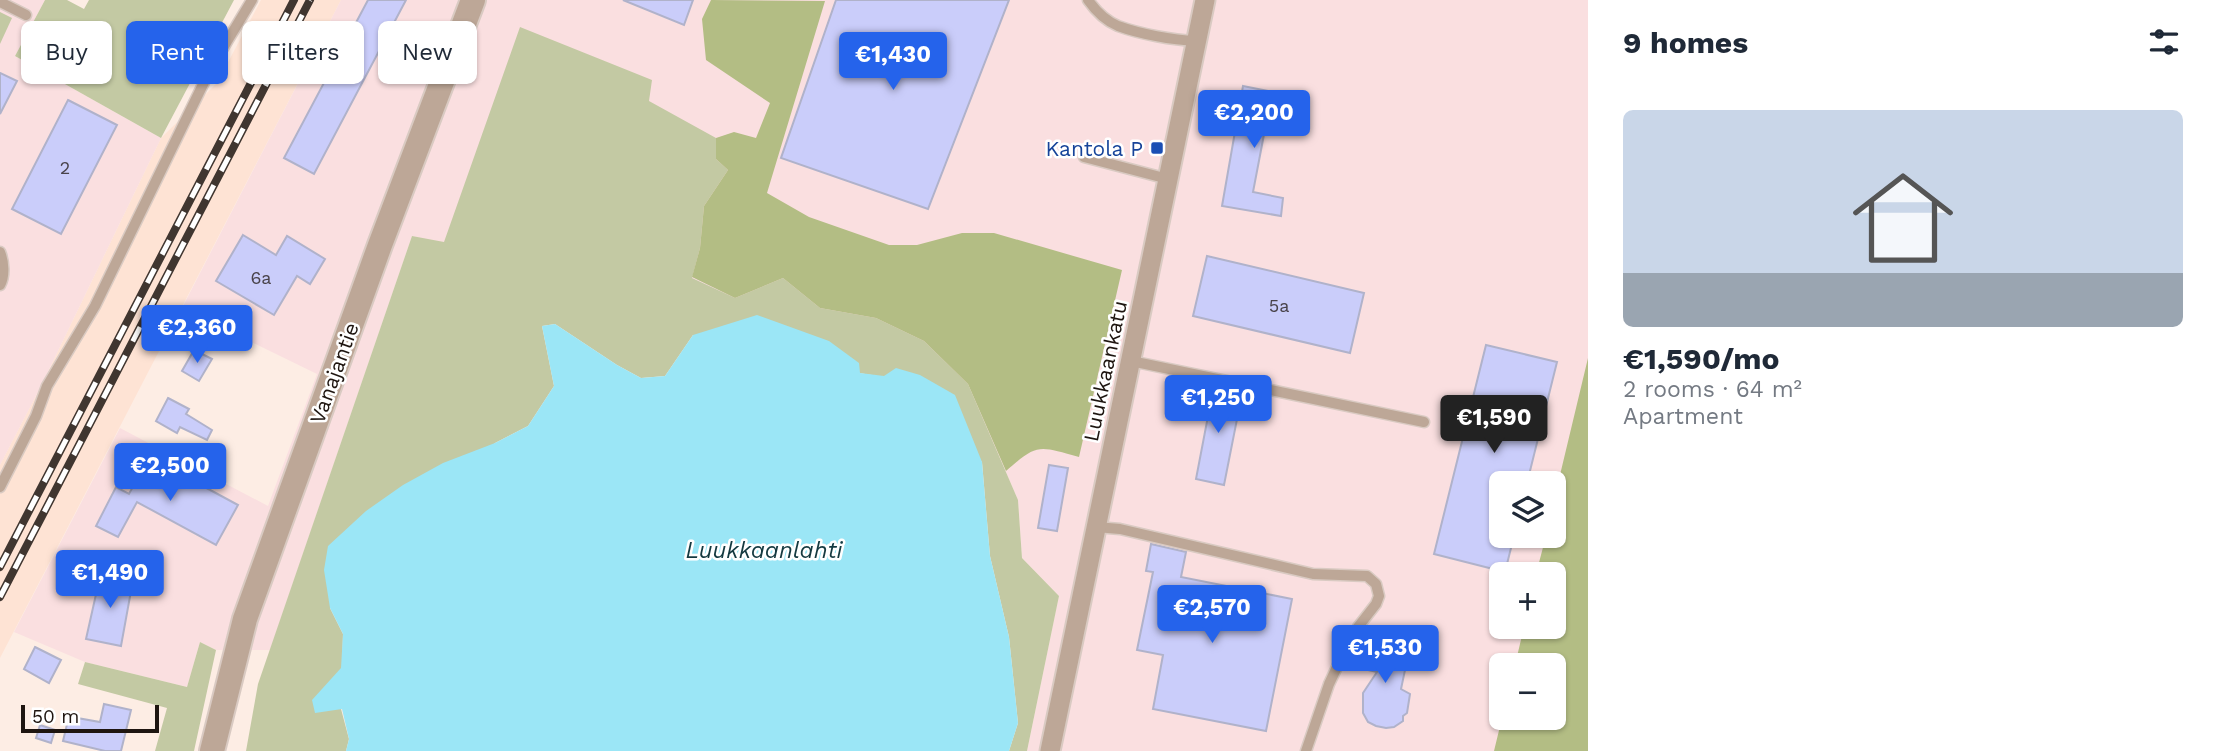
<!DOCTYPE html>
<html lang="en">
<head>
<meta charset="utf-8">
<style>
	:root { --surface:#fff; --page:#f2f2f3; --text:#1f2937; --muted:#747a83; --line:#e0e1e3; --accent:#2563eb }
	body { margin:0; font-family:"Work Sans",sans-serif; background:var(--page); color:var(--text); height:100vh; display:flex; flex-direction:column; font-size:26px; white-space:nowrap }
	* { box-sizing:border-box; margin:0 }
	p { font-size:23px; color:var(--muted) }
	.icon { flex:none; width:38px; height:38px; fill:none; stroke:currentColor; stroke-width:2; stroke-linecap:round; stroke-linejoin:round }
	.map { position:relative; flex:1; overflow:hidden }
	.drawer { display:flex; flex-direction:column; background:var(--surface); width:630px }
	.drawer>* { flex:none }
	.hud { position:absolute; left:21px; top:21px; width:665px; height:63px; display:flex; gap:14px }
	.tools { position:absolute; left:1489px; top:471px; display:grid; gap:14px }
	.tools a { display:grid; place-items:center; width:77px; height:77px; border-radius:10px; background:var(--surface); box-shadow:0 2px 5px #0004; font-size:35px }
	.scale { position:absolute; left:21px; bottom:18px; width:138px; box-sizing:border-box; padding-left:7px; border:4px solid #1e1510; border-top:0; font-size:19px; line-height:24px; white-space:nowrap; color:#1e1510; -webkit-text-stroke:5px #fff; paint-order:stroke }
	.price { position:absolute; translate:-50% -60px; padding:0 16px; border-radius:7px; background:var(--accent); color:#fff; font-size:23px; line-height:46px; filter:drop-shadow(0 2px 4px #0008) }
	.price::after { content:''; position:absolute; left:50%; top:42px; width:21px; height:16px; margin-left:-10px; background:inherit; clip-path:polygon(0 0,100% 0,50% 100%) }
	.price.selected { background:#222; color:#fff }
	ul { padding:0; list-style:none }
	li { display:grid; align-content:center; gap:14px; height:371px; padding:0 35px }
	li+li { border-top:2px solid var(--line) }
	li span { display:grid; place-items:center; height:217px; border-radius:10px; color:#555 }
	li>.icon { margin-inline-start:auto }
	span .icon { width:126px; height:126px; fill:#fffc; stroke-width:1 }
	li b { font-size:30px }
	h2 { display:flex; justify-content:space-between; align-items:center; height:84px; padding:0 35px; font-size:30px }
	.pill { padding:0 24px; border-radius:10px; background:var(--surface); box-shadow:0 2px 5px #0004; font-size:24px; line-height:63px }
	.pill.selected { background:var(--accent); color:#fff }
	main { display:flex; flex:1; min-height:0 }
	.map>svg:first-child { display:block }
	.built { fill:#fee3d4 }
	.industrial { fill:#fadfe0; fill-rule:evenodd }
	.green { fill:#c3c9a3 }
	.forest { fill:#b3bd84 }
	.water { fill:#9be6f6 }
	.building { fill:#cacdfa; stroke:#b0b2ca; stroke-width:2 }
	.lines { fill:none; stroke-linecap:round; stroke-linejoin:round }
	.service-casing { stroke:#d9cac2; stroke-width:13 }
	.minor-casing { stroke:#d9cac2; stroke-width:23 }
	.tertiary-casing { stroke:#d9cac2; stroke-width:28 }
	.service { stroke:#bda797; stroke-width:10 }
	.minor { stroke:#bda797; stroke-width:19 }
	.tertiary { stroke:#bda797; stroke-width:24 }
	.rail-casing { stroke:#403630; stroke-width:8 }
	.rail { stroke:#fff; stroke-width:5; stroke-dasharray:16; stroke-linecap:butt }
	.transit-dot { fill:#1a4fb4; stroke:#fff; stroke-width:2.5 }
	.labels { text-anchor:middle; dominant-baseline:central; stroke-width:5; stroke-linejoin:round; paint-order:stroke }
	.number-label { font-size:18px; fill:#49434a }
	.transit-label { font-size:21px; fill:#164399; stroke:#fff; text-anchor:end }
	.street-label { font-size:21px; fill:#1e1510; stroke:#fff }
	.water-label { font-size:23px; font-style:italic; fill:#143940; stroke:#fff }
</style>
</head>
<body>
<main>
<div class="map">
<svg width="1588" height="751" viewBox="0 0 1588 751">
	<rect width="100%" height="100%" fill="#fdede4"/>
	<!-- built -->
	<polygon class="built" points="261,0 341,0 0,658 0,465 41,386 161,138 217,83"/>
	<!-- industrial -->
	<g class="industrial">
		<polygon points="0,0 45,0 15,56 161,138 41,386 0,465"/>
		<path d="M341,0h1247v751h-561l32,-155 -37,-38 -4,-58 -50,-116 -295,-75 -261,-73 -142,414h-54l-16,-8 -13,45 -102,-25 -71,-30 106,-204 148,78 49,-132 -135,-66zM1502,483h52v53h-52zM1502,574h52v52h-52zM1502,665h52v53h-52z"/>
	</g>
	<!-- green -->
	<g class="green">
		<polygon points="45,0 67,0 84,9 89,0 234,0 161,138 15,56"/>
		<polygon points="0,12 12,18 0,44"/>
		<polygon points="520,27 652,80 649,101 716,138 716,159 728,170 704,206 700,248 692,278 735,298 783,278 820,308 876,318 924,341 968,384 1018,500 1022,558 1059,596 1027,751 1009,751 1018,723 1009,637 990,556 982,462 884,377 859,373 693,335 665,376 641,378 617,365 555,324 542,326 554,386 528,426 495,443 330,608 343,634 341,709 349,739 346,751 246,751 258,684 412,236 444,242"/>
		<polygon points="200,642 216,650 194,751 155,751 167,708 78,684 85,662 187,687"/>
	</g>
	<!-- forest -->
	<g class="forest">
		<path d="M711,0l114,1 -58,192 42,24 80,28h28l45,-12h32l128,37 -43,187c-41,-11 -41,-14 -73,14l-38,-87 -44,-43 -48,-23 -56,-10 -37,-30 -48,20 -43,-21 8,-29 4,-42 24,-36 -12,-11v-21l18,-6 22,6 14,-35 -64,-43 -4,-41z"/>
		<polygon points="1588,358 1588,751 1494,751 1502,718 1554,718 1554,665 1515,665 1524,627 1554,626 1554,574 1536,574 1546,536 1554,536 1554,500"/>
	</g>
	<!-- water -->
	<polygon class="water" points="757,315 829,341 859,363 860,373 884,376 896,368 920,375 955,395 982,462 990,556 1009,637 1018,723 1009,751 346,751 349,739 342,709 315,713 312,700 341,668 343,634 330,608 324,570 328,546 366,511 403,485 443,463 495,443 528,426 554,386 542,326 555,324 617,365 641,378 665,376 693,335"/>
	<!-- building -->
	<g class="building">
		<polygon points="368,0 406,0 314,174 284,158"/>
		<polygon points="623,0 693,0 684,25"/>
		<polygon points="836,0 1009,0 928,209 781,158"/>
		<polygon points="0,73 17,81 0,114"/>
		<polygon points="1243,86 1293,96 1284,127 1266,124 1253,192 1283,198 1281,216 1222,206"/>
		<polygon points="68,100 117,125 61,234 12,209"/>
		<polygon points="243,235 276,255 287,236 325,259 310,284 297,276 274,315 216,281"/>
		<polygon points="1207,256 1364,293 1350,353 1193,316"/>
		<polygon points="1486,345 1557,362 1527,483 1502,483 1502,536 1514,536 1505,572 1434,554"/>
		<polygon points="194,350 212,359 199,381 182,371"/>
		<polygon points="1210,386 1234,391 1233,397 1241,399 1224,485 1196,479 1209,411 1204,411"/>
		<polygon points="168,398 189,409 186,414 212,430 207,440 180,427 177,433 156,421"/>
		<polygon points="149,457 238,505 216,545 137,502 118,537 96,526 116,487 129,494"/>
		<polygon points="1049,465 1068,468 1057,531 1038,528"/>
		<polygon points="1151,544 1186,552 1181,577 1292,599 1266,731 1153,709 1163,655 1137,650 1153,572 1146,571"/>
		<polygon points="101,572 133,580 121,646 86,639"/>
		<polygon points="1365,641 1409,651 1401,689 1410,694 1407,713 1403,716 1403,721 1394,727 1386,728 1376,726 1368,722 1363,713 1363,693 1377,672 1359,668"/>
		<polygon points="35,647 61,660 49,683 24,669"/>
		<polygon points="104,704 131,710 121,751 105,751 63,741 68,720 76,722 77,718 100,722"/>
		<polygon points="40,725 55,730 51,743 36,738"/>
	</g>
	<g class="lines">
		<!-- service casing -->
		<g class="service-casing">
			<g id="service">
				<path d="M1088,0c7,10 18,21 30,26 22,8 54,14 78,15"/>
				<polyline points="0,2 26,15"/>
				<polyline points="1084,157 1168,179"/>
				<path d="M0,252c4,10 5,24 0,33"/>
				<polyline points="1131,361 1424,422"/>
				<polyline points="0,487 36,416 47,386 95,306 211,68 252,0"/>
				<polyline points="1096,527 1120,529 1313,574 1367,576 1376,584 1379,596 1376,604 1358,627 1345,650 1329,684 1306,751"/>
			</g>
		</g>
		<!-- minor casing -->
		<g class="minor-casing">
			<polyline id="minor" points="1050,751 1205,0"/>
		</g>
		<!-- tertiary casing -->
		<g class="tertiary-casing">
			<polyline id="tertiary" points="212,751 245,619 380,245 473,0"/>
		</g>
		<!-- service -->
		<use href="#service" class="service"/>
		<!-- minor -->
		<use href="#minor" class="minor"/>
		<!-- tertiary -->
		<use href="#tertiary" class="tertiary"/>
		<!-- rail casing -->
		<g class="rail-casing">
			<g id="rail">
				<polyline points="0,567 294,0"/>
				<polyline points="0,597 310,0"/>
			</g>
		</g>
		<!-- rail -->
		<use href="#rail" class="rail"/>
	</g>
	<!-- markers -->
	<rect class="transit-dot" x="1150" y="141" width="14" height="14" rx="3.5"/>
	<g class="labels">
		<!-- number labels -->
		<g class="number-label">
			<text x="65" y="167">2</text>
			<text x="261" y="277">6a</text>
			<text x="1279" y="305">5a</text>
		</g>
		<!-- transit labels -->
		<g class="transit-label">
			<text x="1143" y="148">Kantola P</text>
		</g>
		<!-- street labels -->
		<g class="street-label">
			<text transform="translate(1105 371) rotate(-78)">Luukkaankatu</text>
			<text transform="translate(334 373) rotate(-70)">Vanajantie</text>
		</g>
		<!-- water labels -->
		<g class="water-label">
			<text x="764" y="550">Luukkaanlahti</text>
		</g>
	</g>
</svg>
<div class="tools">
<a><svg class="icon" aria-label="layers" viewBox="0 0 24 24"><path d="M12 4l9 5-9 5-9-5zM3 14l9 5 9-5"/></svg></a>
<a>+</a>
<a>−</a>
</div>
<div class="scale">50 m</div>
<b class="price" style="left:893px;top:92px">€1,430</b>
<b class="price" style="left:1254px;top:150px">€2,200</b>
<b class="price" style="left:197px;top:365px">€2,360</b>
<b class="price" style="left:1218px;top:435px">€1,250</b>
<b class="price selected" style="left:1494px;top:455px">€1,590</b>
<b class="price" style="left:170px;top:503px">€2,500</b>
<b class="price" style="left:110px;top:610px">€1,490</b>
<b class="price" style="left:1212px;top:645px">€2,570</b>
<b class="price" style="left:1385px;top:685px">€1,530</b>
<div class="hud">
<a class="pill">Buy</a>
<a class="pill selected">Rent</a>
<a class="pill">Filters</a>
<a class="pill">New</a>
</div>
</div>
<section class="drawer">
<h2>9 homes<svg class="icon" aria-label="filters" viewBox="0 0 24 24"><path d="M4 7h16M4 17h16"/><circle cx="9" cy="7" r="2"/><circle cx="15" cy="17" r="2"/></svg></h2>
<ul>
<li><span style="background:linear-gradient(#c9d6e8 75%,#9aa5b1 0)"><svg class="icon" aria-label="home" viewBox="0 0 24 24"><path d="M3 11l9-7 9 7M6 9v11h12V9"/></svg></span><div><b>€1,590/mo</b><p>2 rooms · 64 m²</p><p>Apartment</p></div></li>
</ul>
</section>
</main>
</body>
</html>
